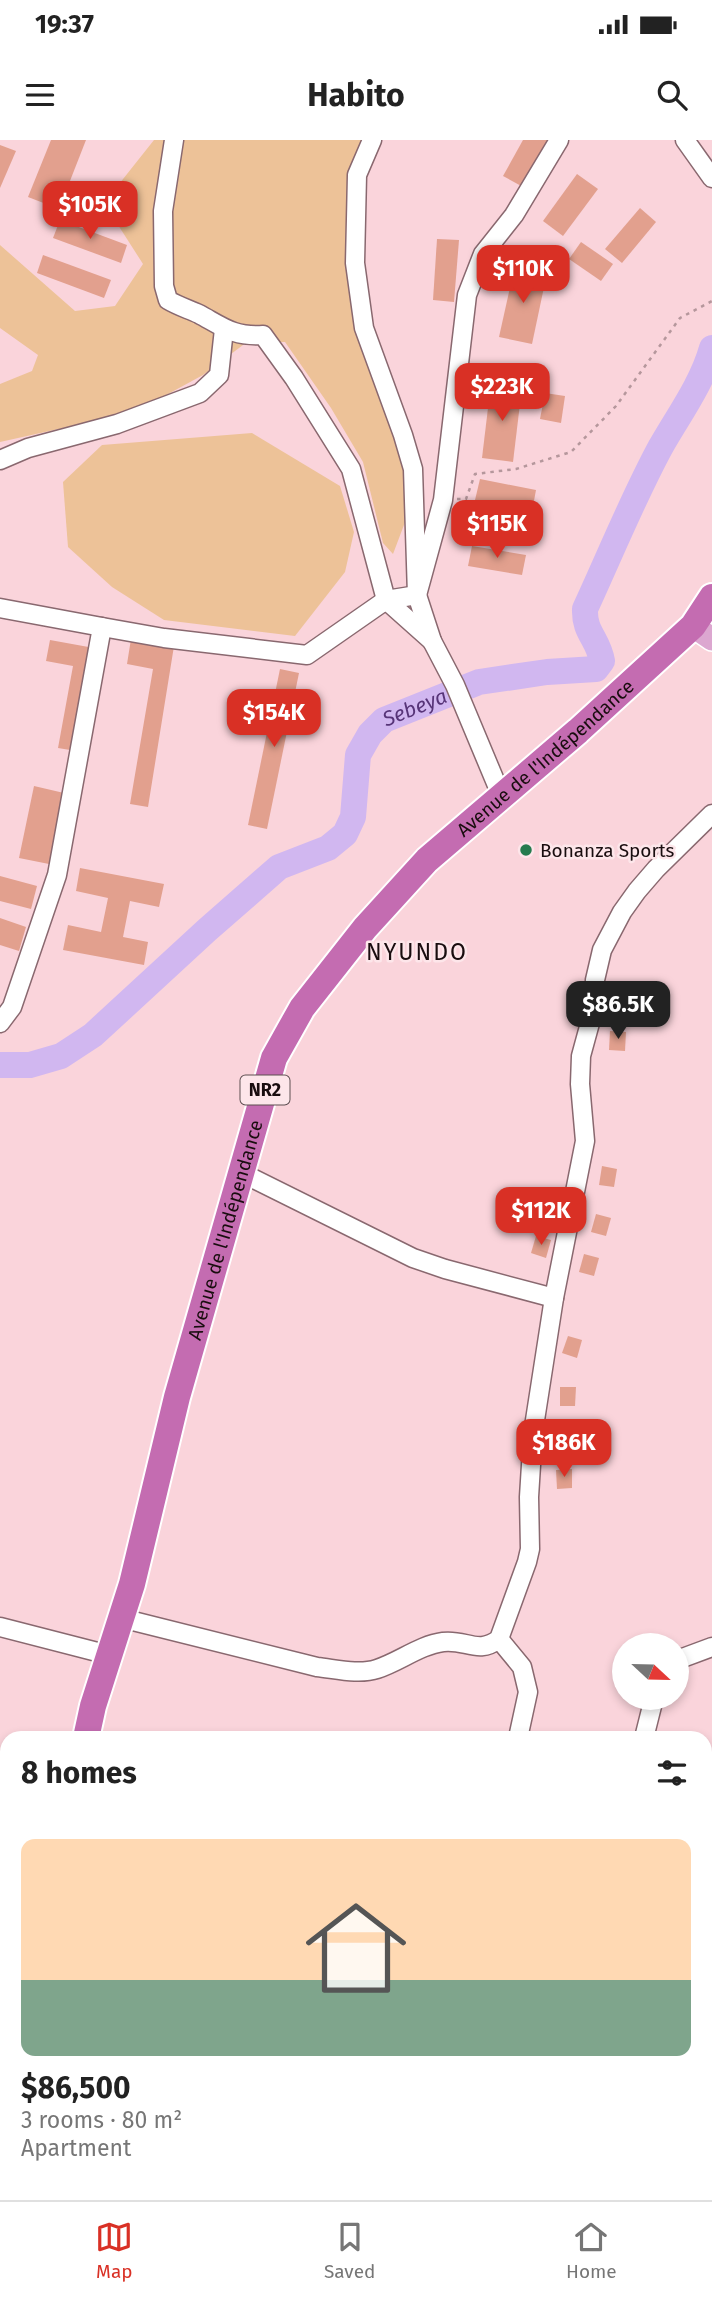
<!DOCTYPE html>
<html lang="en">
<head>
<meta charset="utf-8">
<style>
	:root { --surface:#fff; --page:#f2f2f2; --text:#222; --muted:#767676; --line:#e0e0e0; --accent:#d93025 }
	body { margin:0; font-family:"Fira Sans",sans-serif; background:var(--page); color:var(--text); height:100vh; display:flex; flex-direction:column; font-size:26px; white-space:nowrap }
	* { box-sizing:border-box; margin:0 }
	p { font-size:23px; color:var(--muted) }
	.icon { flex:none; width:38px; height:38px; fill:none; stroke:currentColor; stroke-width:2; stroke-linecap:round; stroke-linejoin:round }
	.map { position:relative; flex:1; overflow:hidden }
	.drawer { position:absolute; left:0px; top:1591px; width:712px; height:471px; display:flex; flex-direction:column; background:var(--surface); border-radius:21px 21px 0 0; box-shadow:0 4px 10px #0003 }
	.drawer>* { flex:none }
	.needle { width:46px; rotate:112deg }
	.buttons { position:absolute; left:612px; top:1493px; display:grid; gap:14px }
	.buttons a { display:grid; place-items:center; width:77px; height:77px; border-radius:50%; background:var(--surface); box-shadow:0 4px 10px #0003; font-size:35px }
	.price { position:absolute; translate:-50% -60px; padding:0 16px; border-radius:14px; background:var(--accent); color:#fff; font-size:23px; line-height:46px; filter:drop-shadow(0 2px 4px #0008) }
	.price::after { content:''; position:absolute; left:50%; top:42px; width:21px; height:16px; margin-left:-10px; background:inherit; clip-path:polygon(0 0,100% 0,50% 100%) }
	.price.current { background:#222; color:#fff }
	ul { padding:0; list-style:none }
	li { display:grid; align-content:center; gap:14px; height:371px; padding:0 21px }
	li+li { border-top:2px solid var(--line) }
	li span { display:grid; place-items:center; height:217px; border-radius:14px; color:#555 }
	li>.icon { margin-inline-start:auto }
	span .icon { width:126px; height:126px; fill:#fffc; stroke-width:1 }
	li b { font-size:30px }
	h2 { display:flex; justify-content:space-between; align-items:center; height:84px; padding:0 21px; font-size:30px }
	.status { display:flex; justify-content:space-between; align-items:center; height:49px; padding:0 35px; background:var(--surface); direction:ltr }
	.status svg { height:19px; fill:currentColor }
	header { display:flex; justify-content:space-between; align-items:center; height:91px; padding:0 21px; background:var(--surface); font-size:32px; font-weight:700 }
	.tabs { display:flex; justify-content:space-around; align-items:center; height:98px; border-top:2px solid var(--line); background:var(--surface); font-size:19px; color:var(--muted) }
	.tabs a { display:grid; justify-items:center; gap:4px }
	.tabs .current { color:var(--accent) }
	.map>svg:first-child { display:block }
	.green { fill:#edc298 }
	.lines { fill:none; stroke-linecap:round; stroke-linejoin:round }
	.river { stroke:#d1b7f0; stroke-width:26 }
	.building { fill:#e2a08e }
	.minor-casing { stroke:#89686f; stroke-width:21 }
	.major-casing { stroke:#fff; stroke-width:26 }
	.highway-casing { stroke:#fff; stroke-width:30 }
	.path { stroke:#b5979c; stroke-width:2.5; stroke-dasharray:3.5 5; stroke-linecap:butt }
	.minor { stroke:#fff; stroke-width:18 }
	.major { stroke:#dca7d0; stroke-width:23 }
	.highway { stroke:#c46cb1; stroke-width:26 }
	.poi-dot { fill:#257b4e; stroke:#fde6ea; stroke-width:2.5 }
	.labels { text-anchor:middle; dominant-baseline:central; stroke-width:5; stroke-linejoin:round; paint-order:stroke }
	.shield { fill:#fde6ea; stroke:#5d4e51; stroke-width:2 }
	.shield-label { font-size:18px; font-weight:bold; fill:#190d0f }
	.street-label { font-size:19px; fill:#190d0f; stroke:#fde6ea }
	.poi-label { font-size:19px; fill:#190d0f; stroke:#fde6ea; text-anchor:start }
	.water-label { font-size:21px; font-style:italic; fill:#573478; stroke:#fde6ea }
	.quarter-label { font-size:23px; letter-spacing:2px; fill:#190d0f; stroke:#fde6ea }
</style>
</head>
<body>
<div class="status"><b>19:37</b><svg viewBox="0 0 49 12"><path d="M0 12V9h3v3zM5 12V6h3v6zM10 12V3h3v9zM15 12V0h3v12zM26 1h20v11H26zM47 4h2v5h-2z"/></svg></div>
<header><svg class="icon" aria-label="menu" viewBox="0 0 24 24"><path d="M4 6h16M4 12h16M4 18h16"/></svg>Habito<svg class="icon" aria-label="search" viewBox="0 0 24 24"><circle cx="10" cy="10" r="6"/><path d="M15 15l6 6"/></svg></header>
<div class="map">
<svg width="712" height="2060" viewBox="0 0 712 2060">
	<rect width="100%" height="100%" fill="#fad4db"/>
	<!-- green -->
	<g class="green">
		<polygon points="154,0 371,0 350,121 406,324 407,377 393,414 383,403 363,322 331,268 285,202 247,202 203,235 135,272 0,302 0,244 32,231 38,215 0,188 0,105 75,171 115,166 143,124 104,63"/>
		<polygon points="252,293 340,346 354,392 345,432 295,496 164,480 112,447 68,407 63,342 102,305"/>
	</g>
	<g class="lines">
		<!-- river -->
		<path class="river" id="s1" d="M0,925h30l31,-9 32,-21 114,-105 72,-63 49,-19 17,-14 8,-17 5,-62 12,-21 14,-14 95,-38 68,-10 49,-3 6,-8c-4,-23 -18,-28 -17,-52 25,-54 47,-109 75,-161 18,-32 42,-64 52,-100"/>
	</g>
	<!-- building -->
	<g class="building">
		<polygon points="51,0 86,0 59,69 28,57"/>
		<polygon points="523,0 548,0 523,47 503,36"/>
		<polygon points="0,5 16,11 0,48"/>
		<polygon points="577,34 598,49 563,96 543,81"/>
		<polygon points="640,68 656,82 622,123 605,109"/>
		<polygon points="60,80 127,105 121,123 53,98"/>
		<polygon points="437,99 459,100 454,162 433,160"/>
		<polygon points="581,102 613,124 601,141 569,119"/>
		<polygon points="43,115 111,140 104,158 37,133"/>
		<polygon points="515,125 547,133 532,204 499,197"/>
		<polygon points="491,243 522,247 513,322 482,318"/>
		<polygon points="545,253 565,256 561,283 540,279"/>
		<polygon points="480,339 536,350 532,371 475,360"/>
		<polygon points="472,406 526,415 522,435 468,426"/>
		<polygon points="131,499 174,506 148,667 130,664 153,529 127,524"/>
		<polygon points="50,500 94,508 76,611 58,608 73,526 46,521"/>
		<polygon points="280,529 299,533 267,689 248,685"/>
		<polygon points="34,646 64,653 49,724 19,718"/>
		<polygon points="80,728 164,744 159,767 130,761 123,797 148,802 144,825 63,810 68,785 101,792 108,758 76,751"/>
		<polygon points="0,736 37,746 31,769 0,761"/>
		<polygon points="0,778 26,787 19,811 0,805"/>
		<polygon points="610,891 626,892 625,911 609,910"/>
		<polygon points="602,1026 617,1029 614,1047 599,1045"/>
		<polygon points="596,1074 611,1078 606,1096 591,1092"/>
		<polygon points="536,1096 551,1100 546,1118 531,1113"/>
		<polygon points="584,1114 599,1118 594,1136 579,1132"/>
		<polygon points="568,1196 582,1200 577,1218 562,1213"/>
		<polygon points="560,1247 576,1247 575,1266 560,1266"/>
		<polygon points="560,1290 576,1292 573,1311 558,1309"/>
		<polygon points="572,1329 572,1348 557,1349 556,1330"/>
	</g>
	<g class="lines">
		<!-- minor casing -->
		<g class="minor-casing">
			<g id="minor">
				<path d="M174,0l-11,71 1,75 4,14c10,6 20,9 31,14 24,13 35,23 64,21l31,43 57,91 35,131 31,-5 26,-95 24,-205 16,-41 31,-39 45,-75"/>
				<polyline points="372,0 357,35 355,123 364,188 403,295 413,329 417,455 432,501 455,545 501,655"/>
				<polyline points="685,0 712,38"/>
				<polyline points="0,320 28,308 117,284 200,253 219,235 224,189"/>
				<polyline points="0,468 102,487 57,735 12,867 0,883"/>
				<polyline points="102,487 164,498 307,515 386,460 432,501"/>
				<polyline points="242,1033 413,1118 445,1129 554,1158"/>
				<path d="M121,1478l196,49c19,2 42,8 60,2 22,-7 43,-24 66,-27 23,-3 35,13 56,-3l28,-77 3,-13 -1,-52 4,-64 21,-135 31,-157 -5,-57 1,-28 12,-44 2,-32 7,-30 20,-38 15,-21 19,-22 56,-55"/>
				<polyline points="0,1487 109,1515"/>
				<polyline points="499,1499 522,1527 528,1552 518,1598"/>
				<polyline points="677,1520 712,1507"/>
				<polyline points="644,1598 654,1558"/>
				<polyline points="0,1829 7,1828"/>
				<polyline points="705,1914 712,1916"/>
				<polyline points="0,1981 7,1981"/>
				<polyline points="395,2054 397,2060"/>
				<polyline points="216,2060 227,2054"/>
			</g>
		</g>
		<!-- major casing -->
		<g class="major-casing">
			<polyline id="major" points="693,486 712,499"/>
		</g>
		<!-- highway casing -->
		<g class="highway-casing">
			<g id="highway">
				<path id="s2" d="M86,1598l7,-32 39,-122 45,-187 97,-339 28,-50 63,-80 62,-68 151,-129 115,-105 19,-29"/>
				<polyline points="94,2054 96,2060"/>
			</g>
		</g>
		<!-- path -->
		<polyline class="path" points="457,359 466,359 475,334 516,329 571,312 616,266 680,178 712,161"/>
		<!-- minor -->
		<use href="#minor" class="minor"/>
		<!-- major -->
		<use href="#major" class="major"/>
		<!-- highway -->
		<use href="#highway" class="highway"/>
	</g>
	<!-- markers -->
	<circle class="poi-dot" cx="526" cy="710" r="7"/>
	<g class="labels">
		<!-- shield labels -->
		<rect class="shield" x="240.5" y="935.5" width="49" height="29" rx="5"/>
		<g class="shield-label">
			<text x="265" y="950">NR2</text>
		</g>
		<!-- street labels -->
		<g class="street-label">
			<text stroke="none"><textPath href="#s2" startOffset="1113">Avenue de l'Indépendance</textPath></text>
			<text stroke="none"><textPath href="#s2" startOffset="527">Avenue de l'Indépendance</textPath></text>
		</g>
		<!-- poi labels -->
		<g class="poi-label">
			<text x="540" y="710">Bonanza Sports</text>
		</g>
		<!-- water labels -->
		<g class="water-label">
			<text stroke="none"><textPath href="#s1" startOffset="584">Sebeya</textPath></text>
		</g>
		<!-- quarter labels -->
		<g class="quarter-label">
			<text x="417" y="812">NYUNDO</text>
		</g>
	</g>
</svg>
<div class="buttons">
<a><svg class="needle" viewBox="-14 -14 28 28"><path d="M0-13l5 13h-10z" fill="#e53935"/><path d="M0 13l5-13h-10z" fill="#767676"/></svg></a>
</div>
<b class="price" style="left:90px;top:101px">$105K</b>
<b class="price" style="left:523px;top:165px">$110K</b>
<b class="price" style="left:502px;top:283px">$223K</b>
<b class="price" style="left:497px;top:420px">$115K</b>
<b class="price" style="left:274px;top:609px">$154K</b>
<b class="price current" style="left:618px;top:901px">$86.5K</b>
<b class="price" style="left:541px;top:1107px">$112K</b>
<b class="price" style="left:564px;top:1339px">$186K</b>
<section class="drawer">
<h2>8 homes<svg class="icon" aria-label="filters" viewBox="0 0 24 24"><path d="M4 7h16M4 17h16"/><circle cx="9" cy="7" r="2"/><circle cx="15" cy="17" r="2"/></svg></h2>
<ul>
<li><span style="background:linear-gradient(#ffd9b3 65%,#7fa58c 0)"><svg class="icon" aria-label="home" viewBox="0 0 24 24"><path d="M3 11l9-7 9 7M6 9v11h12V9"/></svg></span><div><b>$86,500</b><p>3 rooms · 80 m²</p><p>Apartment</p></div></li>
</ul>
</section>
</div>
<nav class="tabs">
<a class="current"><svg class="icon" aria-label="map" viewBox="0 0 24 24"><path d="M3 6l6-2 6 2 6-2v14l-6 2-6-2-6 2zM9 4v14M15 6v14"/></svg>Map</a>
<a><svg class="icon" aria-label="saved" viewBox="0 0 24 24"><path d="M7 4h10v16l-5-4-5 4z"/></svg>Saved</a>
<a><svg class="icon" aria-label="home" viewBox="0 0 24 24"><path d="M3 11l9-7 9 7M6 9v11h12V9"/></svg>Home</a>
</nav>
</body>
</html>
